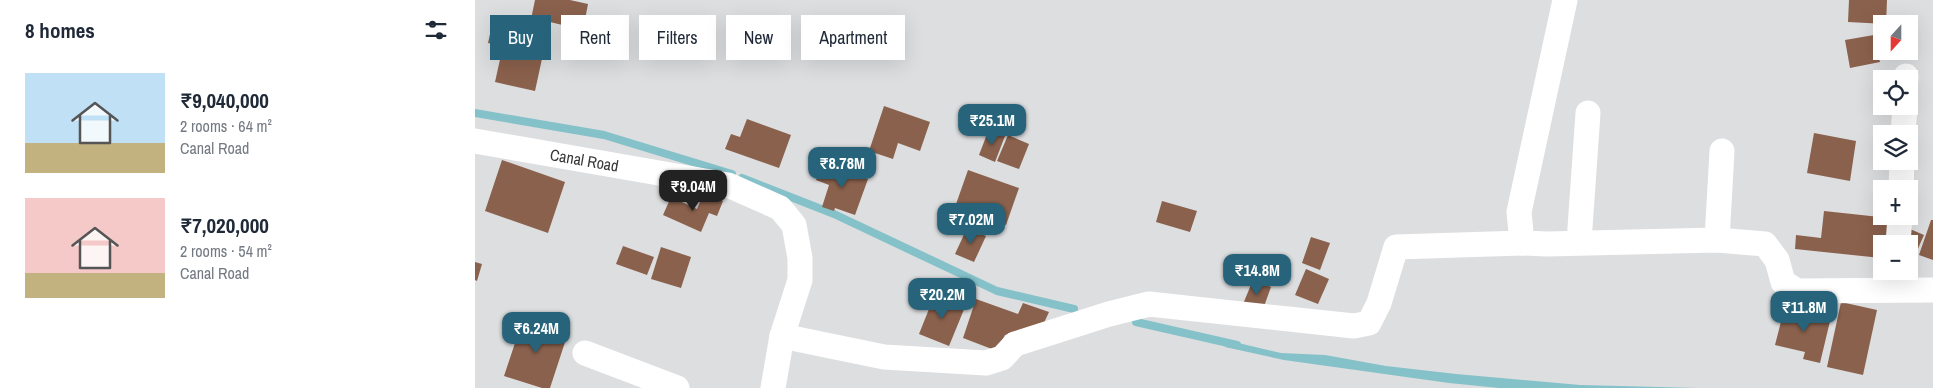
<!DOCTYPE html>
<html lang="en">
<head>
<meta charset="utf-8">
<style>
	:root { --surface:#fff; --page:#f2f2f3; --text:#1f2937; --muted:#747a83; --accent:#27647b }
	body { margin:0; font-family:"Archivo Narrow",sans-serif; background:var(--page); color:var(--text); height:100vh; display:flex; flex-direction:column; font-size:19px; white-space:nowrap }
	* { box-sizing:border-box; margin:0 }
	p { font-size:16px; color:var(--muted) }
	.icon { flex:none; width:28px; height:28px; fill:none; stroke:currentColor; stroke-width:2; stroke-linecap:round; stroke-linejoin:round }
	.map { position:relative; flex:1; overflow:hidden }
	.details { display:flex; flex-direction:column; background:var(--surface); width:475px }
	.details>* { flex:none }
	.banner { position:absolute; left:15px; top:15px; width:475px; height:45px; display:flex; gap:10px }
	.needle { width:32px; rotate:201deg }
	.buttons { position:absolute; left:1398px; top:15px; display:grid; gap:10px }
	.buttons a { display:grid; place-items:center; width:45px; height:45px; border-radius:0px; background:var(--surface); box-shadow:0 5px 20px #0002; font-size:25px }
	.price { position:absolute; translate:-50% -42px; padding:0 11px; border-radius:10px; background:var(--accent); color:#fff; font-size:16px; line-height:32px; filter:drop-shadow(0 1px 2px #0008) }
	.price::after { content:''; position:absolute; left:50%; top:30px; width:15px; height:11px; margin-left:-8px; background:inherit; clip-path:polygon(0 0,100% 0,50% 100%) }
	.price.on { background:#222; color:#fff }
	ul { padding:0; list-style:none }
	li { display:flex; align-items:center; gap:15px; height:125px; padding:0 25px }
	li span { display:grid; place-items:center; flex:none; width:140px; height:100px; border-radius:0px; color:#555 }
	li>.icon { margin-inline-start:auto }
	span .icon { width:60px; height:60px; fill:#fffc; stroke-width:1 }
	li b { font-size:21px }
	h2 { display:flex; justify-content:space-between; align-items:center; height:60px; padding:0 25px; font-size:21px }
	.tag { padding:0 18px; border-radius:0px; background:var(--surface); box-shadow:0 5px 20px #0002; font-size:18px; line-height:45px }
	.tag.on { background:var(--accent); color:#fff }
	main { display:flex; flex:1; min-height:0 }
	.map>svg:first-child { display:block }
	.water { fill:#85c1c9 }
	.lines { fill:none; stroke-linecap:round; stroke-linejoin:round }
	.stream { stroke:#85c1c9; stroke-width:8 }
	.building { fill:#8a614c }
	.minor { stroke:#fff; stroke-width:25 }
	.labels { text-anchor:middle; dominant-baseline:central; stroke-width:5; stroke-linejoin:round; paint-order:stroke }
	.street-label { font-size:16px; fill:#373738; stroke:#dddee0 }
</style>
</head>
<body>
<main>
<section class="details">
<h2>8 homes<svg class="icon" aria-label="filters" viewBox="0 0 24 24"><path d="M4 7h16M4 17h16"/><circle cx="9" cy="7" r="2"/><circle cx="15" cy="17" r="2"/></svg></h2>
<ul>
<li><span style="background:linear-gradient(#bfe0f5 70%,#c2b280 0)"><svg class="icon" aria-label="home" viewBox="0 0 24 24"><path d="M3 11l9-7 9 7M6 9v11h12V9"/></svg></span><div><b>₹9,040,000</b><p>2 rooms · 64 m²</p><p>Canal Road</p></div></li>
<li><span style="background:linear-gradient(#f6c9c9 75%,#c2b280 0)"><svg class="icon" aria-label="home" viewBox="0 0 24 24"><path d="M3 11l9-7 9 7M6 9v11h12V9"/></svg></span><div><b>₹7,020,000</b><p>2 rooms · 54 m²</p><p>Canal Road</p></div></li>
</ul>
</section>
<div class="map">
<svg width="1458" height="388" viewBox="0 0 1458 388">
	<rect width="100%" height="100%" fill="#dddee0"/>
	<!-- water -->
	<polygon class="water" points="755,341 806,353 850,355 911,366 981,374 1105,385 1223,388 1024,388 974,383 809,360 750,347"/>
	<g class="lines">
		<!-- stream -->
		<g class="stream">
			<polyline points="0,113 129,135 257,174"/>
			<polyline points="267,178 359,214 522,291 599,309"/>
			<polyline points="661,322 762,345"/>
		</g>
	</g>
	<!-- building -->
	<g class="building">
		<polygon points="60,0 95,0 113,4 108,30 75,22 60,91 20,82 28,46 13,43 19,16 55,24"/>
		<polygon points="1374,0 1412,0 1411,24 1373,22"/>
		<polygon points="220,32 238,36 235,51 217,46"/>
		<polygon points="1399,35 1405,62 1375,68 1370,40"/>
		<polygon points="409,106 455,122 445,151 423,143 418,159 394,151"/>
		<polygon points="272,119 316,135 304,168 250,149 256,134 265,137"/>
		<polygon points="514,129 530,136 520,162 504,155"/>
		<polygon points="1339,133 1381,141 1375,181 1332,173"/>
		<polygon points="533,135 554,144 544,169 522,161"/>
		<polygon points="27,160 90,182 73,233 10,211"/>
		<polygon points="348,163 393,179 380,215 360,208 359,211 347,207 354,185 341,180"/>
		<polygon points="493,170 544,188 531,225 480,207"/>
		<polygon points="229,193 248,201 242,216 234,213 226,232 188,215 196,197 222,209"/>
		<polygon points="687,201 722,211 715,232 681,222"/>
		<polygon points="1349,211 1414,218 1412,244 1406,244 1406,258 1320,249 1321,235 1346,238"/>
		<polygon points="1456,220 1458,220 1458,260 1444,255"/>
		<polygon points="492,228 511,236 499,262 480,254"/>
		<polygon points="1435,229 1449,235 1441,253 1434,249"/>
		<polygon points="836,237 855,243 845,270 827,263"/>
		<polygon points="148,246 179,257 172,275 141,264"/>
		<polygon points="186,247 216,257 206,288 176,279"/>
		<polygon points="0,262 7,264 2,281 0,280"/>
		<polygon points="831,269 854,279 843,304 820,295"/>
		<polygon points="778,280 796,287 787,312 768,304"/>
		<polygon points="460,294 490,307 474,346 444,334"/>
		<polygon points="501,299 543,314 548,303 574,312 568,325 530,335 522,351 488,338"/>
		<polygon points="1366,302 1402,310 1388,375 1352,367"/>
		<polygon points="1310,306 1356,317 1345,363 1328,359 1330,352 1300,345"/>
		<polygon points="48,319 93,333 75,388 67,388 29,376"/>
	</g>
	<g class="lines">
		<!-- minor -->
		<g class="minor">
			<polyline points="1090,0 1044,212 1047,243 1072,244 1242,240 1290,244 1302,260 1308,282 1322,291 1458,290"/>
			<polyline points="1431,79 1431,76"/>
			<polyline points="1428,134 1430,106"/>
			<path id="s1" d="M0,141l253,44 52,23 14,17 6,33v22l-18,56 -9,52"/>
			<polyline points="1426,189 1427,161"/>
			<polyline points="1242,240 1247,151"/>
			<polyline points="1104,242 1113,113"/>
			<polyline points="1423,244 1425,216"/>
			<polyline points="307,336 409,357 511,363 527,358 540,344 634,314 674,304 879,326 894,323 904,303 921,247 1047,243"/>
			<polyline points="110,353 202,388"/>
		</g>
	</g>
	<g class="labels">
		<!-- street labels -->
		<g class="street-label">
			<text stroke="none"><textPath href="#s1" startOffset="111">Canal Road</textPath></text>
		</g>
	</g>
</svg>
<div class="buttons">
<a><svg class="needle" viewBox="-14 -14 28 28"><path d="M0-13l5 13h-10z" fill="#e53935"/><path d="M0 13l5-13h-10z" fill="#747a83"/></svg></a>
<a><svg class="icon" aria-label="locate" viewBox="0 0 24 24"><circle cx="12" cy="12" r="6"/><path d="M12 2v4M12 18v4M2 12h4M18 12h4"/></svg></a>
<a><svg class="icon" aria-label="layers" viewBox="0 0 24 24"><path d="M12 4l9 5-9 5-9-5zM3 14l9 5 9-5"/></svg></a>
<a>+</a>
<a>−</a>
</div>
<b class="price" style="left:517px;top:146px">₹25.1M</b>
<b class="price" style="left:367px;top:189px">₹8.78M</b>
<b class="price on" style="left:218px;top:212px">₹9.04M</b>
<b class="price" style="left:496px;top:245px">₹7.02M</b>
<b class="price" style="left:782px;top:296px">₹14.8M</b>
<b class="price" style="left:467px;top:320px">₹20.2M</b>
<b class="price" style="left:1329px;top:333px">₹11.8M</b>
<b class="price" style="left:61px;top:354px">₹6.24M</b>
<div class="banner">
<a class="tag on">Buy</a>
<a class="tag">Rent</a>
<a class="tag">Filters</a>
<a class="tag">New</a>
<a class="tag">Apartment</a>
</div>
</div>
</main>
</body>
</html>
